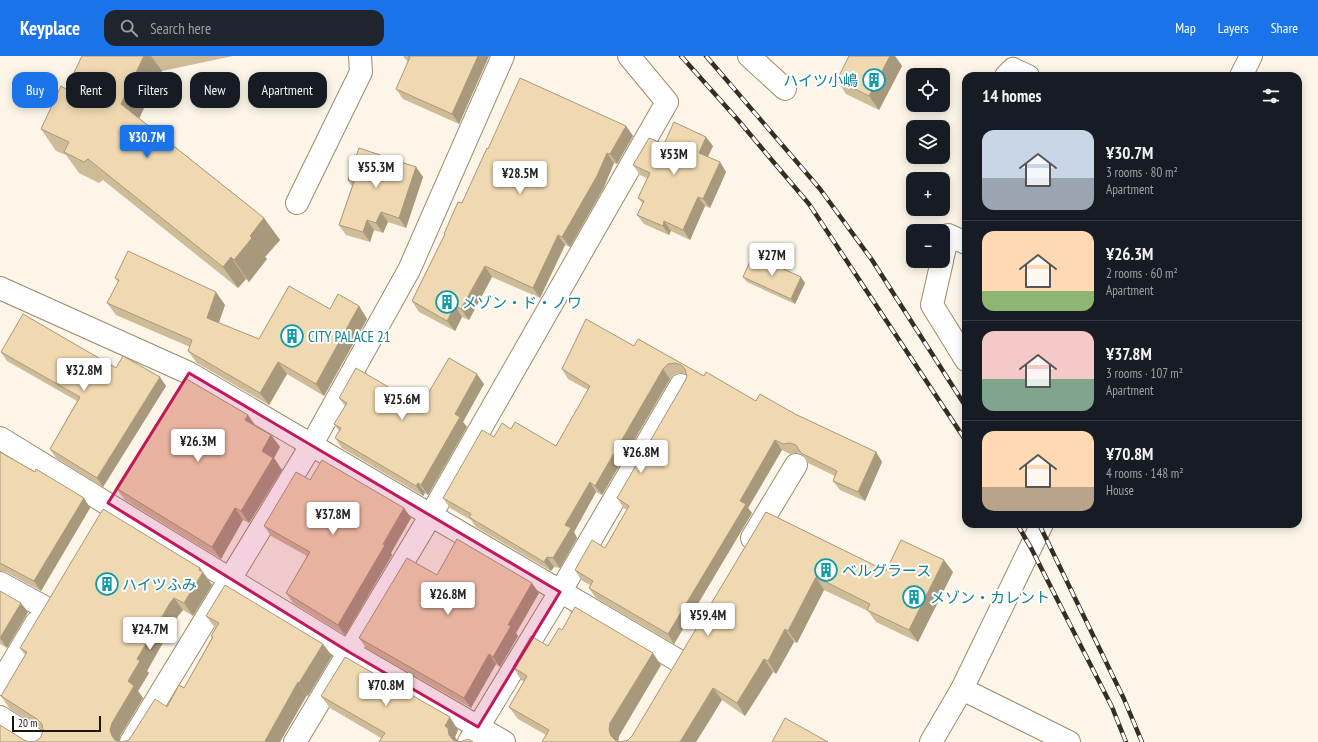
<!DOCTYPE html>
<html lang="en">
<head>
<meta charset="utf-8">
<style>
	:root { --surface:#171b24; --page:#20242c; --text:#f1f3f6; --muted:#9ea1a6; --line:#363941; --accent:#1a73e8 }
	body { margin:0; font-family:"PT Sans Narrow","Noto Sans JP",sans-serif; background:var(--page); color:var(--text); height:100vh; display:flex; flex-direction:column; font-size:15px; white-space:nowrap }
	* { box-sizing:border-box; margin:0 }
	p { font-size:13px; color:var(--muted) }
	.icon { flex:none; width:22px; height:22px; fill:none; stroke:currentColor; stroke-width:2; stroke-linecap:round; stroke-linejoin:round }
	.map { position:relative; flex:1; overflow:hidden }
	.details { position:absolute; left:962px; top:16px; width:340px; height:456px; display:flex; flex-direction:column; background:var(--surface); border-radius:12px; box-shadow:0 2px 10px #0003 }
	.details>* { flex:none }
	.guide { position:absolute; left:12px; top:16px; width:380px; height:36px; display:flex; gap:8px }
	.buttons { position:absolute; left:906px; top:12px; display:grid; gap:8px }
	.buttons a { display:grid; place-items:center; width:44px; height:44px; border-radius:8px; background:var(--surface); box-shadow:0 2px 10px #0003; font-size:20px }
	.scale { position:absolute; left:12px; bottom:10px; width:89px; box-sizing:border-box; padding-left:4px; border:2px solid #1b1409; border-top:0; font-size:11px; line-height:14px; white-space:nowrap; color:#1b1409; -webkit-text-stroke:3px #fff; paint-order:stroke }
	.price { position:absolute; translate:-50% -34px; padding:0 9px; border-radius:4px; background:#fff; color:#222; font-size:13px; line-height:26px; filter:drop-shadow(0 1px 2px #0008) }
	.price::after { content:''; position:absolute; left:50%; top:24px; width:12px; height:9px; margin-left:-6px; background:inherit; clip-path:polygon(0 0,100% 0,50% 100%) }
	.price.current { background:var(--accent); color:#fff }
	ul { padding:0; list-style:none }
	li { display:flex; align-items:center; gap:12px; height:100px; padding:0 20px }
	li+li { border-top:1px solid var(--line) }
	li span { display:grid; place-items:center; flex:none; width:112px; height:80px; border-radius:12px; color:#555 }
	li>.icon { margin-inline-start:auto }
	span .icon { width:48px; height:48px; fill:#fffc; stroke-width:1 }
	li b { font-size:17px }
	h2 { display:flex; justify-content:space-between; align-items:center; height:48px; padding:0 20px; font-size:17px }
	.pill { padding:0 14px; border-radius:12px; background:var(--surface); box-shadow:0 2px 10px #0003; font-size:14px; line-height:36px }
	.pill.current { background:var(--accent); color:#fff }
	header { display:flex; align-items:center; gap:24px; box-sizing:border-box; height:56px; padding:0 20px; background:var(--accent); color:#fff }
	header strong { font-size:19px }
	nav { display:flex; gap:22px; margin-inline-start:auto; font-size:14px }
	.search { width:280px; height:36px; background:var(--page); display:flex; align-items:center; gap:10px; box-sizing:border-box; padding:0 14px; border-radius:12px; color:var(--muted); font-size:15px }
	.map>svg:first-child { display:block }
	.lines { fill:none; stroke-linecap:round; stroke-linejoin:round }
	.minor-casing { stroke:#9c8b6d; stroke-width:24 }
	.minor { stroke:#fff; stroke-width:22 }
	.rail-casing { stroke:#352e22; stroke-width:4.5 }
	.rail { stroke:#fff; stroke-width:3; stroke-dasharray:9; stroke-linecap:butt }
	.wall { fill:#cebb98 }
	.shaded-wall { fill:#a8987c }
	.building { fill:#f0d9b1; stroke:#a8987c }
	.marked { fill:#c2185b; fill-opacity:0.2; stroke:#c2185b; stroke-width:3; stroke-linejoin:round }
	.labels { text-anchor:middle; dominant-baseline:central; stroke-width:4; stroke-linejoin:round; paint-order:stroke }
	.culture-label { font-size:15px; fill:#0d838f; stroke:#fff; text-anchor:start }
</style>
</head>
<body>
<header>
<strong>Keyplace</strong>
<div class="search"><svg class="icon" aria-label="search" viewBox="0 0 24 24"><circle cx="10" cy="10" r="6"/><path d="M15 15l6 6"/></svg>Search here</div>
<nav><a>Map</a><a>Layers</a><a>Share</a></nav>
</header>
<div class="map">
<svg width="1318" height="686" viewBox="0 0 1318 686">
	<rect width="100%" height="100%" fill="#fcf5e8"/>
	<g class="lines">
		<!-- minor casing -->
		<g class="minor-casing">
			<g id="minor">
				<polyline points="749,0 785,33"/>
				<polyline points="1006,20 1013,13 1028,20"/>
				<polyline points="1241,20 1251,0"/>
				<polyline points="297,147 361,16 360,0"/>
				<polyline points="943,200 948,179 966,187"/>
				<polyline points="942,205 932,249 966,304"/>
				<polyline points="0,232 189,317 679,605"/>
				<polyline points="0,382 349,596 504,686"/>
				<polyline points="752,482 796,409"/>
				<polyline points="0,527 46,552"/>
				<polyline points="0,628 36,567"/>
				<polyline points="962,633 1069,686"/>
				<polyline points="0,661 39,686"/>
				<polyline points="131,686 312,388 409,214 503,0"/>
				<polyline points="295,686 431,459 667,46 629,0"/>
				<polyline points="469,686 560,536 681,329"/>
				<polyline points="931,686 962,633 1042,468"/>
			</g>
		</g>
		<!-- minor -->
		<use href="#minor" class="minor"/>
		<!-- rail casing -->
		<g class="rail-casing">
			<g id="rail">
				<polyline points="681,0 738,64 809,148 966,385"/>
				<polyline points="706,0 820,133 872,204 966,351"/>
				<polyline points="1017,468 1031,492 1112,651 1126,686"/>
				<polyline points="1039,468 1124,643 1142,686"/>
			</g>
		</g>
		<!-- rail -->
		<use href="#rail" class="rail"/>
	</g>
	<!-- wall -->
	<g class="wall">
		<polygon points="82,0 233,0 162,15 139,62 264,162 280,184 265,201 267,203 249,226 246,223 238,232 103,124 99,127 79,117 66,99 56,95 41,73 66,33"/>
		<polygon points="403,0 489,0 459,68 403,43 396,33 408,6"/>
		<polygon points="849,0 895,0 902,10 879,54 846,38 837,24"/>
		<polygon points="626,70 633,80 617,108 614,107 604,131 570,191 565,189 540,242 492,221 469,264 462,261 455,275 419,256 412,245 445,179 444,178 462,147 488,93"/>
		<polygon points="664,88 713,90 708,101 720,106 726,116 710,152 705,150 690,184 671,175 669,179 644,168 637,159 643,148 638,142 647,122 640,119 633,109"/>
		<polygon points="416,111 423,121 406,172 388,166 383,177 374,174 370,186 346,179 339,169 352,130 348,124"/>
		<polygon points="743,221 805,227 795,248 747,226"/>
		<polygon points="115,222 225,249 219,267 259,283 330,253 359,250 367,263 324,340 287,318 269,349 197,307 188,295 190,291 116,259 107,247 118,226"/>
		<polygon points="638,283 704,320 756,345 795,358 876,396 882,406 865,445 840,434 833,425 835,420 808,407 802,398 797,397 790,398 782,394 748,452 752,457 674,588 596,542 589,532 590,529 581,524 575,514 605,492 627,454 624,452 617,442 685,325 687,320 686,318 681,317 675,318 670,323 602,439 596,436 574,476 577,482 560,512 554,511 551,515 476,471 471,464 450,452 443,442 494,381 511,373 556,390 588,334 568,323 562,313 634,290"/>
		<polygon points="1,296 116,312 166,330 103,431 56,402 50,393 77,345 7,305"/>
		<polygon points="484,328 463,366 467,371 428,439 425,437 423,440 342,392 335,382 339,375 334,368 345,350 339,342 414,346 426,341"/>
		<polygon points="248,359 256,370 271,379 280,391 274,402 282,414 249,467 243,464 221,503 125,444 116,432"/>
		<polygon points="0,396 84,442 90,452 41,535 6,516 0,515"/>
		<polygon points="310,424 404,452 411,462 391,497 392,499 345,579 293,547 286,537 307,500 271,480 264,470"/>
		<polygon points="766,456 886,515 953,516 918,586 876,566 868,555 824,534 797,587 794,586 776,618 773,616 745,660 722,644 696,686 542,686 546,679 518,663 509,651 524,625 521,624 513,611 548,590 562,574 661,609 619,680 618,685 621,686 628,684 632,680"/>
		<polygon points="200,512 212,529 193,560 183,554 178,560 147,615 149,617 138,635 143,642 120,680 119,685 122,686 129,684 167,651 184,632 212,581 211,580 215,572 206,560 323,588 332,600 308,640 307,639 280,686 0,686 24,684 29,686 36,685 41,681 43,674 10,653 1,640 25,599 20,592"/>
		<polygon points="437,519 539,537 516,577 518,580 500,611 496,608 471,652 366,592 359,582"/>
		<polygon points="0,535 28,556 7,592 0,588"/>
		<polygon points="321,640 458,674 455,681 457,685 460,686 379,686 381,682 330,652"/>
	</g>
	<!-- shaded-wall -->
	<g class="shaded-wall">
		<polygon points="144,0 151,0 162,15 136,69 121,48"/>
		<polygon points="478,0 489,0 459,68 452,58"/>
		<polygon points="889,0 895,0 902,10 879,54 869,40"/>
		<polygon points="626,70 633,80 617,108 610,98"/>
		<polygon points="706,81 713,90 705,106 699,97"/>
		<polygon points="607,97 614,107 604,131 570,191 562,181"/>
		<polygon points="720,106 726,116 710,152 703,143"/>
		<polygon points="416,111 423,121 406,172 399,162"/>
		<polygon points="698,141 705,150 690,184 683,174"/>
		<polygon points="381,156 388,166 383,177 376,167"/>
		<polygon points="264,162 280,184 265,201 267,203 249,226 234,204 250,180"/>
		<polygon points="367,164 374,174 370,186 363,176"/>
		<polygon points="664,165 671,175 669,179 663,170"/>
		<polygon points="558,179 565,189 540,242 533,232"/>
		<polygon points="231,201 246,223 238,232 223,211"/>
		<polygon points="485,210 492,221 469,264 461,253"/>
		<polygon points="801,221 805,227 795,248 791,243"/>
		<polygon points="216,236 225,249 216,274 207,262"/>
		<polygon points="359,250 367,263 324,340 316,328"/>
		<polygon points="455,250 462,261 455,275 447,265"/>
		<polygon points="278,306 287,318 269,349 260,337"/>
		<polygon points="663,313 670,323 602,439 595,430"/>
		<polygon points="477,318 484,328 463,366 467,371 428,439 421,429 455,358"/>
		<polygon points="160,321 166,330 103,431 97,422"/>
		<polygon points="248,359 256,371 245,364"/>
		<polygon points="271,379 280,391 274,402 282,414 249,467 241,455 262,395"/>
		<polygon points="775,384 782,394 748,452 752,457 674,588 668,578 740,445"/>
		<polygon points="876,396 882,406 865,445 858,436"/>
		<polygon points="590,426 596,436 574,476 577,482 560,512 553,502 565,469"/>
		<polygon points="418,427 425,437 423,440 416,430"/>
		<polygon points="84,442 90,452 41,535 34,525"/>
		<polygon points="235,452 243,464 221,503 212,491"/>
		<polygon points="404,452 411,462 391,497 392,499 345,579 338,569"/>
		<polygon points="547,501 554,511 551,515 544,506"/>
		<polygon points="944,504 953,516 918,586 909,574"/>
		<polygon points="200,512 212,529 193,560 184,547"/>
		<polygon points="816,521 824,534 797,587 788,575"/>
		<polygon points="532,527 539,537 516,577 518,580 500,611 493,601 508,569"/>
		<polygon points="174,542 183,554 178,560 147,615 149,617 138,635 143,642 120,680 119,686 116,686 112,680 110,674 112,667 128,625 137,603 170,547"/>
		<polygon points="21,547 28,556 7,592 0,582"/>
		<polygon points="785,573 794,586 776,618 768,605"/>
		<polygon points="323,588 332,600 308,640 299,627"/>
		<polygon points="653,597 661,609 619,680 618,686 615,686 611,680 609,674 610,667"/>
		<polygon points="489,598 496,608 471,652 464,642"/>
		<polygon points="764,603 773,616 745,660 737,647"/>
		<polygon points="298,626 307,639 280,686 266,686 265,685"/>
		<polygon points="713,632 722,644 696,686 680,686"/>
		<polygon points="450,661 458,674 455,681 457,684 457,686 454,686 449,679 445,670"/>
	</g>
	<!-- building -->
	<g class="building">
		<polygon points="82,0 144,0 121,48 264,162 250,180 252,182 234,204 231,201 223,211 88,103 84,106 64,96 69,86 41,73 61,30 66,33"/>
		<polygon points="408,0 478,0 452,58 396,33 410,1"/>
		<polygon points="849,0 890,0 869,40 837,24"/>
		<polygon points="520,22 626,70 610,98 607,97 597,120 562,181 558,179 533,232 485,210 461,253 455,250 447,265 412,245 445,178 444,178 458,146 462,147 487,92 488,93"/>
		<polygon points="674,66 706,81 699,97 720,106 703,143 698,141 683,174 664,165 663,170 637,159 644,145 638,142 650,117 633,109 649,82 664,88"/>
		<polygon points="359,92 416,111 399,162 381,156 376,167 367,164 363,176 339,169 354,126 348,124"/>
		<polygon points="128,195 216,236 207,262 259,283 289,230 330,253 338,238 359,250 316,328 278,306 260,337 188,295 192,284 107,247 119,224 115,222"/>
		<polygon points="753,199 801,221 791,243 743,221"/>
		<polygon points="23,258 116,312 123,300 160,321 97,422 50,393 80,341 1,296"/>
		<polygon points="586,263 634,290 638,283 704,320 706,316 756,345 760,338 795,358 876,396 858,436 833,425 837,415 801,397 796,389 790,387 783,388 775,384 740,445 746,448 668,578 589,532 593,525 575,514 592,484 605,492 629,450 617,442 685,325 687,320 685,313 681,309 675,307 668,308 663,313 595,430 590,426 565,469 571,472 553,502 547,501 544,506 469,461 471,458 443,442 482,374 494,381 502,367 511,373 515,366 556,390 590,330 562,313"/>
		<polygon points="449,302 477,318 455,358 460,361 421,429 418,427 416,430 335,382 341,372 334,368 347,347 339,342 356,312 414,346 419,337 426,341"/>
		<polygon points="185,322 248,359 245,364 271,379 262,395 273,402 241,455 235,452 212,491 116,432"/>
		<polygon points="0,396 35,416 36,413 84,442 34,525 0,507"/>
		<polygon points="322,404 404,452 383,488 385,489 338,569 286,537 310,496 264,470 296,416 310,424"/>
		<polygon points="103,453 200,512 199,514 203,516 184,547 174,542 170,547 137,603 140,605 128,625 134,630 112,667 110,674 112,680 115,684 122,686 129,684 155,643 167,651 179,629 184,632 213,581 211,580 219,567 206,560 225,529 323,588 299,627 298,626 265,685 268,686 0,686 0,669 24,684 29,686 36,685 41,681 43,674 42,668 37,663 1,640 27,596 20,592"/>
		<polygon points="766,456 886,515 901,484 944,504 909,574 867,554 870,548 816,521 788,575 785,573 768,605 764,603 737,647 713,632 680,686 542,686 549,674 509,651 527,620 513,611 531,580 548,590 559,572 562,574 575,551 653,597 610,667 609,674 611,680 615,684 621,686 628,684 632,680"/>
		<polygon points="457,483 532,527 508,569 511,570 493,601 489,598 464,642 359,582 407,502 437,519"/>
		<polygon points="0,535 21,547 0,582"/>
		<polygon points="345,601 450,661 445,670 448,672 449,679 453,684 460,686 468,683 473,686 379,686 385,677 321,640"/>
		<polygon points="785,662 828,686 772,686"/>
	</g>
	<!-- marked area -->
	<path class="marked" d="M189,317l371,219 -82,135 -129,-75 -241,-149z"/>
	<!-- icons -->
	<defs>
		<g id="building-ring" transform="scale(1.15)"><circle r="9.5" fill="#fff" stroke="#0f9aa8" stroke-width="1.5"/><path d="M-4-6H4V6H1V3H-1V6H-4ZM-2.5-4.3h1.7v1.8h-1.7ZM.8-4.3h1.7v1.8H.8ZM-2.5-1h1.7V.8h-1.7ZM.8-1h1.7V.8H.8Z" fill="#0f9aa8"/></g>
	</defs>
	<g fill-rule="evenodd">
		<use href="#building-ring" x="874" y="24"/>
		<use href="#building-ring" x="447" y="246"/>
		<use href="#building-ring" x="292" y="280"/>
		<use href="#building-ring" x="826" y="514"/>
		<use href="#building-ring" x="107" y="528"/>
		<use href="#building-ring" x="914" y="541"/>
	</g>
	<g class="labels">
		<!-- culture labels -->
		<g class="culture-label">
			<text x="858" y="24" text-anchor="end">ハイツ小嶋</text>
			<text x="462" y="246">メゾン・ド・ノワ</text>
			<text x="308" y="280">CITY PALACE 21</text>
			<text x="842" y="514">ベルグラース</text>
			<text x="122" y="528">ハイツふみ</text>
			<text x="930" y="541">メゾン・カレント</text>
		</g>
	</g>
</svg>
<div class="buttons">
<a><svg class="icon" aria-label="locate" viewBox="0 0 24 24"><circle cx="12" cy="12" r="6"/><path d="M12 2v4M12 18v4M2 12h4M18 12h4"/></svg></a>
<a><svg class="icon" aria-label="layers" viewBox="0 0 24 24"><path d="M12 4l9 5-9 5-9-5zM3 14l9 5 9-5"/></svg></a>
<a>+</a>
<a>−</a>
</div>
<div class="scale">20 m</div>
<b class="price current" style="left:147px;top:103px">¥30.7M</b>
<b class="price" style="left:674px;top:120px">¥53M</b>
<b class="price" style="left:376px;top:133px">¥55.3M</b>
<b class="price" style="left:520px;top:139px">¥28.5M</b>
<b class="price" style="left:772px;top:221px">¥27M</b>
<b class="price" style="left:84px;top:336px">¥32.8M</b>
<b class="price" style="left:402px;top:365px">¥25.6M</b>
<b class="price" style="left:198px;top:407px">¥26.3M</b>
<b class="price" style="left:641px;top:418px">¥26.8M</b>
<b class="price" style="left:333px;top:480px">¥37.8M</b>
<b class="price" style="left:448px;top:560px">¥26.8M</b>
<b class="price" style="left:708px;top:581px">¥59.4M</b>
<b class="price" style="left:150px;top:595px">¥24.7M</b>
<b class="price" style="left:386px;top:651px">¥70.8M</b>
<div class="guide">
<a class="pill current">Buy</a>
<a class="pill">Rent</a>
<a class="pill">Filters</a>
<a class="pill">New</a>
<a class="pill">Apartment</a>
</div>
<section class="details">
<h2>14 homes<svg class="icon" aria-label="filters" viewBox="0 0 24 24"><path d="M4 7h16M4 17h16"/><circle cx="9" cy="7" r="2"/><circle cx="15" cy="17" r="2"/></svg></h2>
<ul>
<li><span style="background:linear-gradient(#c9d6e8 60%,#9aa5b1 0)"><svg class="icon" aria-label="home" viewBox="0 0 24 24"><path d="M3 11l9-7 9 7M6 9v11h12V9"/></svg></span><div><b>¥30.7M</b><p>3 rooms · 80 m²</p><p>Apartment</p></div></li>
<li><span style="background:linear-gradient(#ffd9b3 75%,#8fb573 0)"><svg class="icon" aria-label="home" viewBox="0 0 24 24"><path d="M3 11l9-7 9 7M6 9v11h12V9"/></svg></span><div><b>¥26.3M</b><p>2 rooms · 60 m²</p><p>Apartment</p></div></li>
<li><span style="background:linear-gradient(#f6c9c9 60%,#7fa58c 0)"><svg class="icon" aria-label="home" viewBox="0 0 24 24"><path d="M3 11l9-7 9 7M6 9v11h12V9"/></svg></span><div><b>¥37.8M</b><p>3 rooms · 107 m²</p><p>Apartment</p></div></li>
<li><span style="background:linear-gradient(#ffd9b3 70%,#b9a48a 0)"><svg class="icon" aria-label="home" viewBox="0 0 24 24"><path d="M3 11l9-7 9 7M6 9v11h12V9"/></svg></span><div><b>¥70.8M</b><p>4 rooms · 148 m²</p><p>House</p></div></li>
</ul>
</section>
</div>
</body>
</html>
